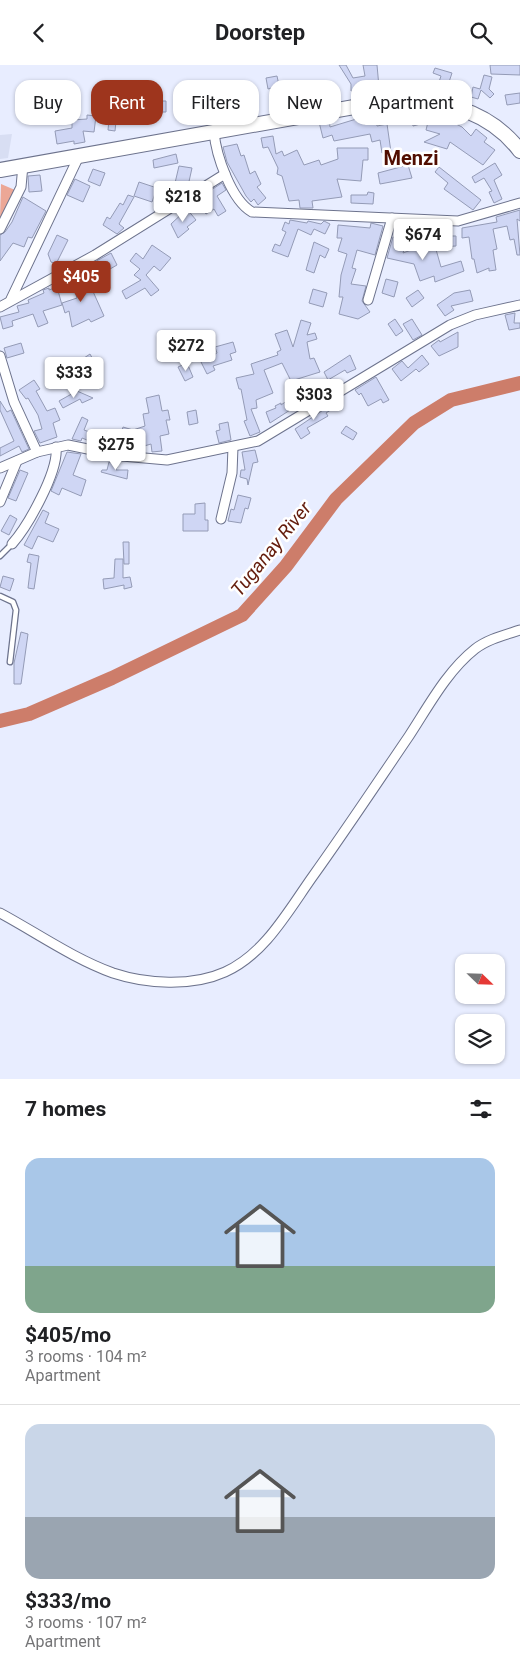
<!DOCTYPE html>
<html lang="en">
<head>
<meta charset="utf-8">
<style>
	:root { --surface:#fff; --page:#f6f6f6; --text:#202124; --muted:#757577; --line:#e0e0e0; --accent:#9e351d }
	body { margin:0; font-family:Roboto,sans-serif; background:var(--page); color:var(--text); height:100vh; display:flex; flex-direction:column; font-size:19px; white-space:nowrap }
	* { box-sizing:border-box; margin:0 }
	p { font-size:16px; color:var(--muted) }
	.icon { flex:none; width:28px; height:28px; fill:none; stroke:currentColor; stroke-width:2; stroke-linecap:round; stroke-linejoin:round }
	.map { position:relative; height:1014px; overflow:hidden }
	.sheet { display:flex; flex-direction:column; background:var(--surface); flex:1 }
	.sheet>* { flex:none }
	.top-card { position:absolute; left:15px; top:15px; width:490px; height:45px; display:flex; gap:10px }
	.needle { width:32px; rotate:113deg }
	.tools { position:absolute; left:455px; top:889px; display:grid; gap:10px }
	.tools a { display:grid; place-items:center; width:50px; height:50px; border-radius:10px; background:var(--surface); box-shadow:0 1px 4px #0004; font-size:25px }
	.price { position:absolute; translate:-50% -42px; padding:0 11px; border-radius:5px; background:#fff; color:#222; font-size:16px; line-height:32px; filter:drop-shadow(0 1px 2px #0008) }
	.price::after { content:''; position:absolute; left:50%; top:30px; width:15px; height:11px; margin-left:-8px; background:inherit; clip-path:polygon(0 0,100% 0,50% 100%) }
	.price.on { background:var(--accent); color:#fff }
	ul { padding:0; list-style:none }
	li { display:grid; align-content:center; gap:10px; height:265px; padding:0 25px }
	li+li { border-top:1px solid var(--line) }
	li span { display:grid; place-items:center; height:155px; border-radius:15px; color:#555 }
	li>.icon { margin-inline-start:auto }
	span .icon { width:90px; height:90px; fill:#fffc; stroke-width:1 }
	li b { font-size:21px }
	h2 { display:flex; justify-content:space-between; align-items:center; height:60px; padding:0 25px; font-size:21px }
	.chip { padding:0 18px; border-radius:15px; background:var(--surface); box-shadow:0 1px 4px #0004; font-size:18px; line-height:45px }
	.chip.on { background:var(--accent); color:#fff }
	header { display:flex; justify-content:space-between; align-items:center; height:65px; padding:0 25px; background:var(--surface); font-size:22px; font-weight:700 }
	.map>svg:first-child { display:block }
	.built { fill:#d8def3 }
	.green { fill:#eca796 }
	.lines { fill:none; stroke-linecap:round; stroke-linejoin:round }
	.river { stroke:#cd7d6a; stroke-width:14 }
	.building { fill:#cfd6f4; stroke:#949bb6 }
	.service-casing { stroke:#6d738d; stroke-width:7 }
	.minor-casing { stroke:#6d738d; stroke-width:11 }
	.primary-casing { stroke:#6d738d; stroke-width:16 }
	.service { stroke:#fff; stroke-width:4.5 }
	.minor { stroke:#fff; stroke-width:9 }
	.primary { stroke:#fff; stroke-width:14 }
	.labels { text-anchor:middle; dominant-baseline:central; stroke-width:5; stroke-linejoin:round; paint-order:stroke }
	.water-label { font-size:19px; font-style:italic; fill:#651d0d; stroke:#fff }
	.quarter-label { font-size:20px; font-weight:bold; fill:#510e01; stroke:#fff }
</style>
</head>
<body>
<header><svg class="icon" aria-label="back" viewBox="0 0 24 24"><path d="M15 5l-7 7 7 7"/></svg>Doorstep<svg class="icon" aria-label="search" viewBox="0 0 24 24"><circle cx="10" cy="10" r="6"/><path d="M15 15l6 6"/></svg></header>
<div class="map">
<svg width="520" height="1014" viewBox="0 0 520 1014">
	<rect width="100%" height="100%" fill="#e8edff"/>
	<!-- built -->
	<polygon class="built" points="12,69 8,93 0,94 0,70"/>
	<!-- green -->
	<polygon class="green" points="1,119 15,125 2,153 0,152"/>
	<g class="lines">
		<!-- river -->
		<polyline class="river" points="0,656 29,649 112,613 242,550 286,501 336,434 414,358 451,335 520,318"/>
	</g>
	<!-- building -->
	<g class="building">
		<polygon points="339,0 346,0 353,13 365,11 363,0 377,0 379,22 351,26 351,19"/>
		<polygon points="490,0 520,0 520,10 491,9"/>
		<polygon points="435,3 452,8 447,23 438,20 441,11 433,8"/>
		<polygon points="484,10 492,12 489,24 494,29 490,33 481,25 478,34 471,32 473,22 480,24"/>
		<polygon points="277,11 280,25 273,27 272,23 268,24 266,13"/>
		<polygon points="146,26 153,29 150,36 166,36 166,47 157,47 157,44 136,36 142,36"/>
		<polygon points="520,28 520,38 507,40 505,30"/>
		<polygon points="111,34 123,36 119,56 116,56 115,66 108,65"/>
		<polygon points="421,44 449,50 448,55 462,62 471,71 476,64 487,73 484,77 495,85 483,100 450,77 447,84 424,77 440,69 426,65 428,57 413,61 410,49 421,47"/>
		<polygon points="87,50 96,51 94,67 83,66 85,77 74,79 74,76 57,79 55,66 72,63 72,55 87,54"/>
		<polygon points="363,52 364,59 376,56 377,61 387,59 391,87 382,88 380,75 372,77 370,69 334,76 332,70 323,73 319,57 329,55 330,62"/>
		<polygon points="273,71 276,89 282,86 284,91 297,85 304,100 319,95 321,100 338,94 337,83 368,83 368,95 363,95 361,116 337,114 342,132 312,136 313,143 300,143 299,135 289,136 282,111 277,109 278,103 268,82 263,83 261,73"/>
		<polygon points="237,79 241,91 244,90 250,109 255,106 261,119 257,122 266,133 258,140 254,134 251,137 246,131 227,97 223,82"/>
		<polygon points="176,89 178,98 154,103 153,95"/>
		<polygon points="495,98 502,110 494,115 502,134 494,138 489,127 492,126 484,113 475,118 472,112"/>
		<polygon points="408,100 412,113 380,119 378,108"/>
		<polygon points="179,101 192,103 188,121 175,118"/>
		<polygon points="439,102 481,135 473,145 444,124 448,118 435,107"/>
		<polygon points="93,104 105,108 100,121 88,116"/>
		<polygon points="40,110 42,126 29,127 28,111"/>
		<polygon points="75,114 90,121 83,137 67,130"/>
		<polygon points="139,117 157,123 152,137 134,131"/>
		<polygon points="222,118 226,125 217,131 226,146 218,151 214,144 206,149 197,134"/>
		<polygon points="368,127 374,128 373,139 351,138 351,130 367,130"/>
		<polygon points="128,130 134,132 119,159 124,163 117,169 103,160 107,152 110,154 120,138 123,140"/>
		<polygon points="23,132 46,146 32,173 28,172 24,182 13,178 0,196 0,170 5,167 12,157"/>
		<polygon points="187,144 196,155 187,162 189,164 178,173 171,159"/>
		<polygon points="520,145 520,156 517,154 520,190 517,190 514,174 510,175 507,161 493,164 497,184 493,185 496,205 489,206 489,203 477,208 474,194 472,194 469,172 462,173 462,163 497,157 496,152"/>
		<polygon points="290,155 307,158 308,156 321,159 324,156 330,159 325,169 314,164 311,170 298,164 288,192 272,186 275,179 280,181 286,167 282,165 285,157 289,159"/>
		<polygon points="371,158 383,161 375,190 357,185 352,203 356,204 351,219 366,221 362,236 370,247 358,254 339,249 343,232 339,232 341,210 347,189 338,186 342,173 337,173 338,160 370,163"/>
		<polygon points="57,170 68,175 56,199 51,197 48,189"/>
		<polygon points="437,171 456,171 456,181 437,182"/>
		<polygon points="393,172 407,176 403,188 422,181 423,184 435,181 441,202 461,196 464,206 435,217 434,211 420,216 414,199 387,193"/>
		<polygon points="314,177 329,184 325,193 320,190 314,208 306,205"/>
		<polygon points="152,180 171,193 160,206 154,201 146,210 159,225 151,231 145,223 126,234 122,226 141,215 134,210 140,204 130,196 136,188 143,194"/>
		<polygon points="111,188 117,200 103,208 104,209 97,214 91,199"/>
		<polygon points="73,209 76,217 82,215 85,224 91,222 104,251 91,257 89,254 72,262 69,246 65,248 62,238 77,233 73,221 63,225 59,217"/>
		<polygon points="386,214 398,217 394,232 382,228"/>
		<polygon points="57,222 62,240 43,246 48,258 38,262 33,249 12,256 13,261 3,264 0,252 19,247 17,241 29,238 28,235 44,228 43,225 49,223 49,225"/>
		<polygon points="313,224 327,228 323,242 309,238"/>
		<polygon points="418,225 424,233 412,242 406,233"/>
		<polygon points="470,225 473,236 451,241 454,245 445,251 437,240 454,228"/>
		<polygon points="515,248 514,258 520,258 520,263 509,265 505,250"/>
		<polygon points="395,254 403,266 396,271 388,259"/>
		<polygon points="412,254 422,270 413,275 403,259"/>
		<polygon points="301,255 311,258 307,270 315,268 317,274 307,277 310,294 314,293 320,307 291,316 282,298 264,305 273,328 256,335 257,343 251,344 260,367 250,371 244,356 247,355 241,324 239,324 236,313 254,309 251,299 278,290 277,287 281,285 275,269 287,265 293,282"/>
		<polygon points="458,267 458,282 439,291 431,281 439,275 440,277"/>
		<polygon points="233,277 236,287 230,289 232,295 213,301 215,305 207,309 201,297 217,288 215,282"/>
		<polygon points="21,278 24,288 7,293 4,283"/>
		<polygon points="90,289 96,300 93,302 100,316 92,321 88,313 91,312 84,301 68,310 63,300 73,295 75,299"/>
		<polygon points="350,290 356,304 347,308 345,305 328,315 324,307"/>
		<polygon points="422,290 429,299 419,307 416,304 401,316 392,304 402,296 408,303"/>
		<polygon points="187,298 193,312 185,316 178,302"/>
		<polygon points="376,312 389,335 383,338 381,334 368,341 361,328 359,330 355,325"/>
		<polygon points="34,315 40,324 36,326 47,346 55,343 60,355 53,358 57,372 40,378 34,366 42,364 38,350 28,333 26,334 19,325"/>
		<polygon points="77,326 93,333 82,338 80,334 63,343 59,336"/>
		<polygon points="298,328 304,336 270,358 266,347 276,343 275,341 281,338 281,340"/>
		<polygon points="159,330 162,346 168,345 170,355 166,355 169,369 160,371 162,386 152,387 151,379 134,384 118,379 123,362 133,365 145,361 143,349 149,348 146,333"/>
		<polygon points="0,336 7,347 11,345 29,384 22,387 19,381 0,391 0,383 14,376 0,345"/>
		<polygon points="335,337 337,341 326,348 328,351 307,363 310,368 301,374 295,364"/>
		<polygon points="196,345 198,358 189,360 187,347"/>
		<polygon points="82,352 88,355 84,365 95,369 92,377 82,373 81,376 72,374"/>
		<polygon points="228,357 231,375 219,378 216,366 220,365 219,359"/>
		<polygon points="346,361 357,368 353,375 341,368"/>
		<polygon points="255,385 258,397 253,398 248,420 247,414 240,412 241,405 245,405 242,387"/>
		<polygon points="67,387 81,389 73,410 86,415 81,431 62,423 59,430 51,426"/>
		<polygon points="109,397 118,399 116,405 128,405 127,414 101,407 102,405 107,405"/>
		<polygon points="20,405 28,408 16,436 8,433"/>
		<polygon points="238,430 251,433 248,444 245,443 241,458 228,456 231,444 234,445"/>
		<polygon points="205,438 205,455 208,455 208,466 183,466 183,449 195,449 195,439"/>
		<polygon points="43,445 49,448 45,458 59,464 53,477 38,471 32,484 24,480"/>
		<polygon points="10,450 17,454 9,470 1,466"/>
		<polygon points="123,477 129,477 129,499 124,499"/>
		<polygon points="29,489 39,491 34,524 28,523 31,498 27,497"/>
		<polygon points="115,494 123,494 123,513 130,512 132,522 124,524 124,520 104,524 103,514 114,513"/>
		<polygon points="3,511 14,514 10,526 0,522"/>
		<polygon points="21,567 28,569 21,619 14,619 14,598"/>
	</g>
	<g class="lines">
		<!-- service casing -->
		<g class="service-casing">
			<g id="service">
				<polyline points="0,491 12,479"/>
				<polyline points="0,531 13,537 16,545 10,597"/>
			</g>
		</g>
		<!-- minor casing -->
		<g class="minor-casing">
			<g id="minor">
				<path d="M214,67c2,23 17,68 38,80l206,9 62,-18"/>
				<polyline points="0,164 21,122 23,100"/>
				<polyline points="11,234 79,91"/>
				<polyline points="368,235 392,153"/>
				<polyline points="0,242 95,190 225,109"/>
				<polyline points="0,291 14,337 37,387 68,380 122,391 167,395 258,376 450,260 475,250 520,240"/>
				<polyline points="0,403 37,387"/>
				<polyline points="0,437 17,396"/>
				<polyline points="221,454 232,408 233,382"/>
				<path d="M12,479c16,-18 47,-73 44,-97"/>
				<path d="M0,848c37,20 74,46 113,60 33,11 79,14 112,-1 40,-18 63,-61 88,-96 33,-46 64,-93 96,-140 19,-29 38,-65 66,-87 13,-10 30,-14 45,-19"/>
			</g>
		</g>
		<!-- primary casing -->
		<g class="primary-casing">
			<path id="primary" d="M0,105l399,-71c47,1 92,13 121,52"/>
		</g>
		<!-- service -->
		<use href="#service" class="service"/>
		<!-- minor -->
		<use href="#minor" class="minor"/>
		<!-- primary -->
		<use href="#primary" class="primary"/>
	</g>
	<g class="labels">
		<!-- water labels -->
		<g class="water-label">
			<text transform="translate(271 484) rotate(-51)">Tuganay River</text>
		</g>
		<!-- quarter labels -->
		<g class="quarter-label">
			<text x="411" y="93">Menzi</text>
		</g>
	</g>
</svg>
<div class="tools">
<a><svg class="needle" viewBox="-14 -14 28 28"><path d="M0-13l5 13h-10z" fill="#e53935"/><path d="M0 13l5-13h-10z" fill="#757577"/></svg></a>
<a><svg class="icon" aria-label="layers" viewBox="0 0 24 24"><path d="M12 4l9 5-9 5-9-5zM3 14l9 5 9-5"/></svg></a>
</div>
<b class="price" style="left:183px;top:158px">$218</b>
<b class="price" style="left:423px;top:196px">$674</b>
<b class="price on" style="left:81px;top:238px">$405</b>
<b class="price" style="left:186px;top:307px">$272</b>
<b class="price" style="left:74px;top:334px">$333</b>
<b class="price" style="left:314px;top:356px">$303</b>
<b class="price" style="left:116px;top:406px">$275</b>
<div class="top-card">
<a class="chip">Buy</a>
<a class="chip on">Rent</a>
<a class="chip">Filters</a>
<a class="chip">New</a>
<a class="chip">Apartment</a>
</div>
</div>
<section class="sheet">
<h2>7 homes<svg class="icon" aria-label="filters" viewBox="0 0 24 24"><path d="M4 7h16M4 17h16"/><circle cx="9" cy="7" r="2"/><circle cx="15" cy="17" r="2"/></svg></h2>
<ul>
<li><span style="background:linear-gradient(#a9c7e8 70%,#7fa58c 0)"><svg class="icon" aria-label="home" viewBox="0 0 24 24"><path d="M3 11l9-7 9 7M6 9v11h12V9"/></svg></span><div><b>$405/mo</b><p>3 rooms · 104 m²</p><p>Apartment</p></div></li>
<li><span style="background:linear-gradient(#c9d6e8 60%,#9aa5b1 0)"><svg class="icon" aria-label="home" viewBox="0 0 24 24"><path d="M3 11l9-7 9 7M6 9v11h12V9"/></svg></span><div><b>$333/mo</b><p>3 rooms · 107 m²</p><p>Apartment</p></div></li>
</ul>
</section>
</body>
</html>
